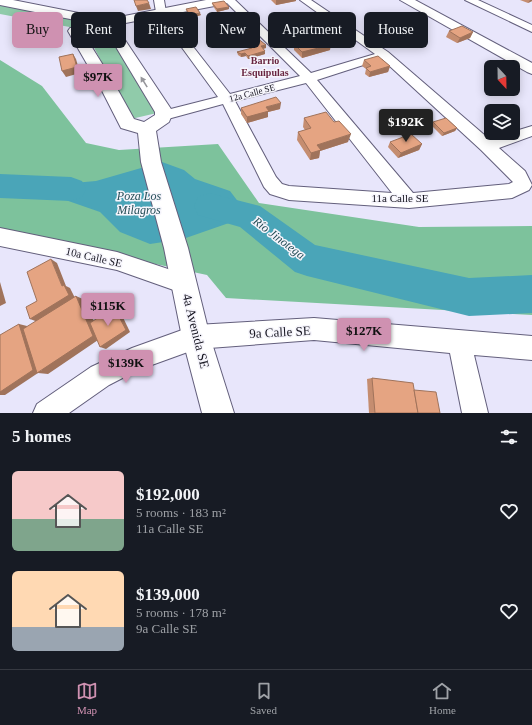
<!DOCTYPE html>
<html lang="en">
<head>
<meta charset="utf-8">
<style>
	:root { --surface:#171b24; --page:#242831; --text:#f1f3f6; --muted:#9ea1a6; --line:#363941; --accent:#cf91b1 }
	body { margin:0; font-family:Georgia,serif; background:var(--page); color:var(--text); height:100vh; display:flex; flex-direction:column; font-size:15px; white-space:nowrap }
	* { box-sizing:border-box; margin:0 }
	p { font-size:13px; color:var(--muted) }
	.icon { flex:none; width:22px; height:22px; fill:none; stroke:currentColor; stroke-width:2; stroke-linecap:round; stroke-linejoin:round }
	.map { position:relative; height:413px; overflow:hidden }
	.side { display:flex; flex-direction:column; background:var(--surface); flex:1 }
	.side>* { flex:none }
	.top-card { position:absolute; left:12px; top:12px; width:508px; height:36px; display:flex; gap:8px }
	.needle { width:26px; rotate:158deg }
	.buttons { position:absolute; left:484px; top:60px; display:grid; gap:8px }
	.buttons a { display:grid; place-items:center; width:36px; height:36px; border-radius:6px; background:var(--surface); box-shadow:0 2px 10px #0003; font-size:20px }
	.price { position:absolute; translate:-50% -34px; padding:0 9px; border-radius:4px; background:var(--accent); color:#111; font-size:13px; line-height:26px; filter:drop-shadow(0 1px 2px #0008) }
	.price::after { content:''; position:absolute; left:50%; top:24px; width:12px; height:9px; margin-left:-6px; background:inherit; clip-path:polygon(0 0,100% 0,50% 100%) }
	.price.current { background:#222; color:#fff }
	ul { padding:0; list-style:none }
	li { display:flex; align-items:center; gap:12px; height:100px; padding:0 12px }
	li span { display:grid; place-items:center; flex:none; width:112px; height:80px; border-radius:6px; color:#555 }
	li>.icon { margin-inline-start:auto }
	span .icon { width:48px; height:48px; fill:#fffc; stroke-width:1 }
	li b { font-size:17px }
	h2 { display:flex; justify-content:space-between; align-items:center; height:48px; padding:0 12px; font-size:17px }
	.chip { padding:0 14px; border-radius:6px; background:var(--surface); box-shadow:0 2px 10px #0003; font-size:14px; line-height:36px }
	.chip.current { background:var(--accent); color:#111 }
	.tab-bar { display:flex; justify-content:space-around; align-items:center; height:56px; border-top:1px solid var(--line); background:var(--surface); font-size:11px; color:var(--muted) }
	.tab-bar a { display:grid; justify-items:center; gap:2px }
	.tab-bar .current { color:var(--accent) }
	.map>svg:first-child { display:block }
	.green { fill:#90cbaa }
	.forest { fill:#7dc29c }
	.water { fill:#4aa5b8 }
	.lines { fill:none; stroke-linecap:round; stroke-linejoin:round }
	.river { fill:#4aa5b8; fill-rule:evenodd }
	.minor-casing { stroke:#635f7c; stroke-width:2 }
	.tertiary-casing { stroke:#635f7c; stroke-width:2 }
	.secondary-casing { stroke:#635f7c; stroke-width:2 }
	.minor { fill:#fff; fill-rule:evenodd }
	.tertiary { fill:#fff; fill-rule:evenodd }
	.secondary { fill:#fff; fill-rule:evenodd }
	.wall { fill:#c58d70 }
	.shaded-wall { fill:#a0735b }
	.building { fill:#e5a482; stroke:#a0735b }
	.oneway { fill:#96969b }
	.labels { text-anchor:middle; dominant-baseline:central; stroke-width:3; stroke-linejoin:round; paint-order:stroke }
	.far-street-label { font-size:9px; fill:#161520; stroke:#f6f5fc }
	.far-neighbourhood-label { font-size:10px; font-weight:bold; fill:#692640; stroke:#f6f5fc }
	.street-label { font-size:11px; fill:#161520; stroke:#f6f5fc }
	.water-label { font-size:12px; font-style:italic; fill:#264f58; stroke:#f6f5fc }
	.near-street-label { font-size:13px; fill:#161520; stroke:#f6f5fc }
</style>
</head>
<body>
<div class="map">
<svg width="532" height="413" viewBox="0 0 532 413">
	<rect width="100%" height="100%" fill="#e8e6fb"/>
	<!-- green -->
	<g class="green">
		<polygon points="0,5 96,22 75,28 0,14"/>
		<polygon points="104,28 157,113 131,119 86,32"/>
	</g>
	<!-- forest -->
	<polygon class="forest" points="0,60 42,86 86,143 119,150 218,144 259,203 419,227 532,226 532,315 226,298 207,275 0,231"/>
	<!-- water -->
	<polygon class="water" points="162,162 184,170 195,179 230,191 249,216 183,239 150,244 120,232 100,212 28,187 96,181"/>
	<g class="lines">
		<!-- river -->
		<g class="river">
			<polygon points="0,174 71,177 82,181 86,189 82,197 71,201 0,198"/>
			<polygon points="209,193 260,206 315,245 469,278 532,275 532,313 469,316 307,276 295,272 240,227 198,215 194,206 198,197"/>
		</g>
		<!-- minor casing -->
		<g class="minor-casing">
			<g id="minor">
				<path d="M154,0h10l2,12 64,82 70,-18 -76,-76h11l76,73 64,-19 -75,-54h11l77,52 101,87 43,-13v10l-33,12 26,23 7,14 -3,5 -17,8 -103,10 -120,-8 -19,-6 -6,-7 -41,-83 -59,16 -5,-2 -2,-3 2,-3 59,-15 -62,-85zM382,59l99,91 32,32 -4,2 -96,9 -96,-113zM306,83l86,110 -103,-7 -7,-2 -6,-7 -41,-76z"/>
				<polygon points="465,0 478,0 532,25 532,32"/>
				<polygon points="0,228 117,252 192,277 196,284 192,291 185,294 117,270 0,246"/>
				<polygon points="314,318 532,336 532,360 474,355 488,413 462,413 450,353 314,340 196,349 138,370 109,385 69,413 33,413 37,404 91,367 132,348 196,325"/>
			</g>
		</g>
		<!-- tertiary casing -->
		<g class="tertiary-casing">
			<polygon id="tertiary" points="0,0 13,0 109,19 206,0 231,0 225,4 115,25 173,112 169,122 156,131 161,162 188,248 210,337 234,413 202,413 182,337 164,248 141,162 138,133 121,128 98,83 68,31 70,28 80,28 114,83 134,119 144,122 155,115 155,112 104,27 90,28 88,25 90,23 0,5"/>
		</g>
		<!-- secondary casing -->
		<g class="secondary-casing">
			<polygon id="secondary" points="400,0 415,0 532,63 532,74 527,72"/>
		</g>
		<!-- minor -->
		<use href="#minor" class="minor"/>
		<!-- tertiary -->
		<use href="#tertiary" class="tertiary"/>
		<!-- secondary -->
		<use href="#secondary" class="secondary"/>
	</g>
	<!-- wall -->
	<g class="wall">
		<polygon points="271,0 296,0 296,1 276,5"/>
		<polygon points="520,0 532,0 532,1 528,3"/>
		<polygon points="212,3 229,9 217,12 213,6"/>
		<polygon points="186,9 201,15 191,18 187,12"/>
		<polygon points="449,31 473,32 470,38 457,43 446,37"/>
		<polygon points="290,34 330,50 302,58 294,50 294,44 290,40"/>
		<polygon points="245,41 266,48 263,49 265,54 248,59 246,56 241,57 238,55 237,52 250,49 245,44"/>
		<polygon points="364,60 390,66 388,72 369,77 365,74 366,69 362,66"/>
		<polygon points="241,108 280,109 268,112 268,117 247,123 241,114"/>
		<polygon points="304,118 348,142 320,151 319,158 310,160 297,140 298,132 305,130 303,127"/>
		<polygon points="433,122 457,128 455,131 442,136 431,125"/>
		<polygon points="390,142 422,144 419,150 398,158 388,147"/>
		<polygon points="372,378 414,390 440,413 369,413 367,379"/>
	</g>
	<!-- shaded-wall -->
	<g class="shaded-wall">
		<polygon points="276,0 296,0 296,1 276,5"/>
		<polygon points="530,0 532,0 532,1 528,3"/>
		<polygon points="149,3 151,9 138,11 136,6"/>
		<polygon points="229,7 229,9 217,12 217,9"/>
		<polygon points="200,13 201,15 191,18 190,15"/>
		<polygon points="473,32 470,38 457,43 460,38"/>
		<polygon points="266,45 266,48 261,49 261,46"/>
		<polygon points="331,45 330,50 302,58 302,52"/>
		<polygon points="265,51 265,54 248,59 248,56"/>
		<polygon points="245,53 246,56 241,57 241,54"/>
		<polygon points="73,54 76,59 80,73 66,77 62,71"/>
		<polygon points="390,66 388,72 369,77 370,72"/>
		<polygon points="281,103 280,109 268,112 268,117 247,123 247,117 266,107"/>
		<polygon points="457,128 455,131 442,136 444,133"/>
		<polygon points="351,134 348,142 320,151 319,158 310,160 311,153 317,145"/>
		<polygon points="422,144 419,150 398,158 401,153"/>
		<polygon points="51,259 57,263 66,286 70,288 75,298 38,322 30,319 62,286"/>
		<polygon points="0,282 6,303 0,306"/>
		<polygon points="76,296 85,300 101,338 48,374 38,373 5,395 0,395 0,392 19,324 27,326 41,371"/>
		<polygon points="114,307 119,309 130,332 106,349 100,347"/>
	</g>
	<!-- building -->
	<g class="building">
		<polygon points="134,0 147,0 149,3 136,6"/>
		<polygon points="224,1 229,7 217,9 212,3"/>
		<polygon points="196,7 200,13 190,15 186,9"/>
		<polygon points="462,26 473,32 460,38 449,31"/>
		<polygon points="313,29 331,45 302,52 294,44 299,43 290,34"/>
		<polygon points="257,38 266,45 261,46 265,51 248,56 245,53 241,54 237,52 252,48 245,41"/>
		<polygon points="73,54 77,67 62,71 59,57"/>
		<polygon points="378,56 390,66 370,72 366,68 371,66 364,60"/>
		<polygon points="276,97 281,103 266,107 269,111 247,117 241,108"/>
		<polygon points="326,112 334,122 339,121 351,134 317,145 321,150 311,153 298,132 311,128 304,118"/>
		<polygon points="446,118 457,128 444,133 433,122"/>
		<polygon points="411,134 422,144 401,153 390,142"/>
		<polygon points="51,259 62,286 64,285 69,295 30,319 26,307 37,301 27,272"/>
		<polygon points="76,296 93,336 37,373 23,329"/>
		<polygon points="114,307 126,330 100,347 90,323"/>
		<polygon points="19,324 33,370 0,392 0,335"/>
		<polygon points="372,378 413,383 418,413 375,413"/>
		<polygon points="414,390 436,392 440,413 418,413"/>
	</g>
	<!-- one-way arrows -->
	<defs><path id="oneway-solid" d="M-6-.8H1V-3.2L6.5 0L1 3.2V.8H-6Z"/></defs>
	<use class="oneway" href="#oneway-solid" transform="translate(144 82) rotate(-122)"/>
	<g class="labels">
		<!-- far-street labels -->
		<g class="far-street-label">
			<text transform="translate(252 93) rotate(-15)">12a Calle SE</text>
		</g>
		<!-- far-neighbourhood labels -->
		<g class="far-neighbourhood-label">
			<text x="265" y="60">Barrio<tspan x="265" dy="12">Esquipulas</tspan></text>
		</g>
		<!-- street labels -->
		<g class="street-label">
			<text x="400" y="198">11a Calle SE</text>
			<text transform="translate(94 257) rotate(13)">10a Calle SE</text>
		</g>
		<!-- water labels -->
		<g class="water-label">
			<text x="139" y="196">Poza Los<tspan x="139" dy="14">Milagros</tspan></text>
			<text transform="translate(279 238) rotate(37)">Río Jinotega</text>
		</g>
		<!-- near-street labels -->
		<g class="near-street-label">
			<text transform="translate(196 331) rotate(76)">4a Avenida SE</text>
			<text transform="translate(280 332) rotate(-3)">9a Calle SE</text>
		</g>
	</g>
</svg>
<div class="buttons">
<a><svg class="needle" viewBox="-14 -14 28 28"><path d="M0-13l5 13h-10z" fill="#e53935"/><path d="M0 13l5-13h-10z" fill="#9ea1a6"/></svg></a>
<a><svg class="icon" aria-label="layers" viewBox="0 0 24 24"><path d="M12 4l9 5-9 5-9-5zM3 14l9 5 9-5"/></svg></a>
</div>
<b class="price" style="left:98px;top:98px">$97K</b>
<b class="price current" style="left:406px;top:143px">$192K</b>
<b class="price" style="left:108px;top:327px">$115K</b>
<b class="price" style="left:364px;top:352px">$127K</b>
<b class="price" style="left:126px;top:384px">$139K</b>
<div class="top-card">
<a class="chip current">Buy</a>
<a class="chip">Rent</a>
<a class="chip">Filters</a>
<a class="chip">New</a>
<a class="chip">Apartment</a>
<a class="chip">House</a>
</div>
</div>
<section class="side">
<h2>5 homes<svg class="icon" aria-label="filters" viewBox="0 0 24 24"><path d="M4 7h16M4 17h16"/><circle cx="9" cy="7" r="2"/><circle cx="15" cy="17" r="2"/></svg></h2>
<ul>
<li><span style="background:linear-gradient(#f6c9c9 60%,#7fa58c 0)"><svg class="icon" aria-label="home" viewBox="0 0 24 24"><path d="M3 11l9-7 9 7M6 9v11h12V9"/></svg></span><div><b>$192,000</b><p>5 rooms · 183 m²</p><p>11a Calle SE</p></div><svg class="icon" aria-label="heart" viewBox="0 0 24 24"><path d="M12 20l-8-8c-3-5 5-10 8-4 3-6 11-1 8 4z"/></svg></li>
<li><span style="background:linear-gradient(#ffd9b3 70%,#9aa5b1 0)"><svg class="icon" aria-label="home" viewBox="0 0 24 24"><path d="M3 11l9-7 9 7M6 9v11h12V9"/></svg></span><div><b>$139,000</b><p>5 rooms · 178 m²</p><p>9a Calle SE</p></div><svg class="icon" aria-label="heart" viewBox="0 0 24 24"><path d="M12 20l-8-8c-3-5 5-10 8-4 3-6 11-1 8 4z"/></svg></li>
</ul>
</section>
<nav class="tab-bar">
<a class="current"><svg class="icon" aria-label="map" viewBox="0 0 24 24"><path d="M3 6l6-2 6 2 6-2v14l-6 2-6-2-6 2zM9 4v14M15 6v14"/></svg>Map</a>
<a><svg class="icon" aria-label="saved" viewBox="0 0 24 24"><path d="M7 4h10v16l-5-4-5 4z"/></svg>Saved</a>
<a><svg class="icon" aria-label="home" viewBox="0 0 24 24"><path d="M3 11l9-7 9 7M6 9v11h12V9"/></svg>Home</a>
</nav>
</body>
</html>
